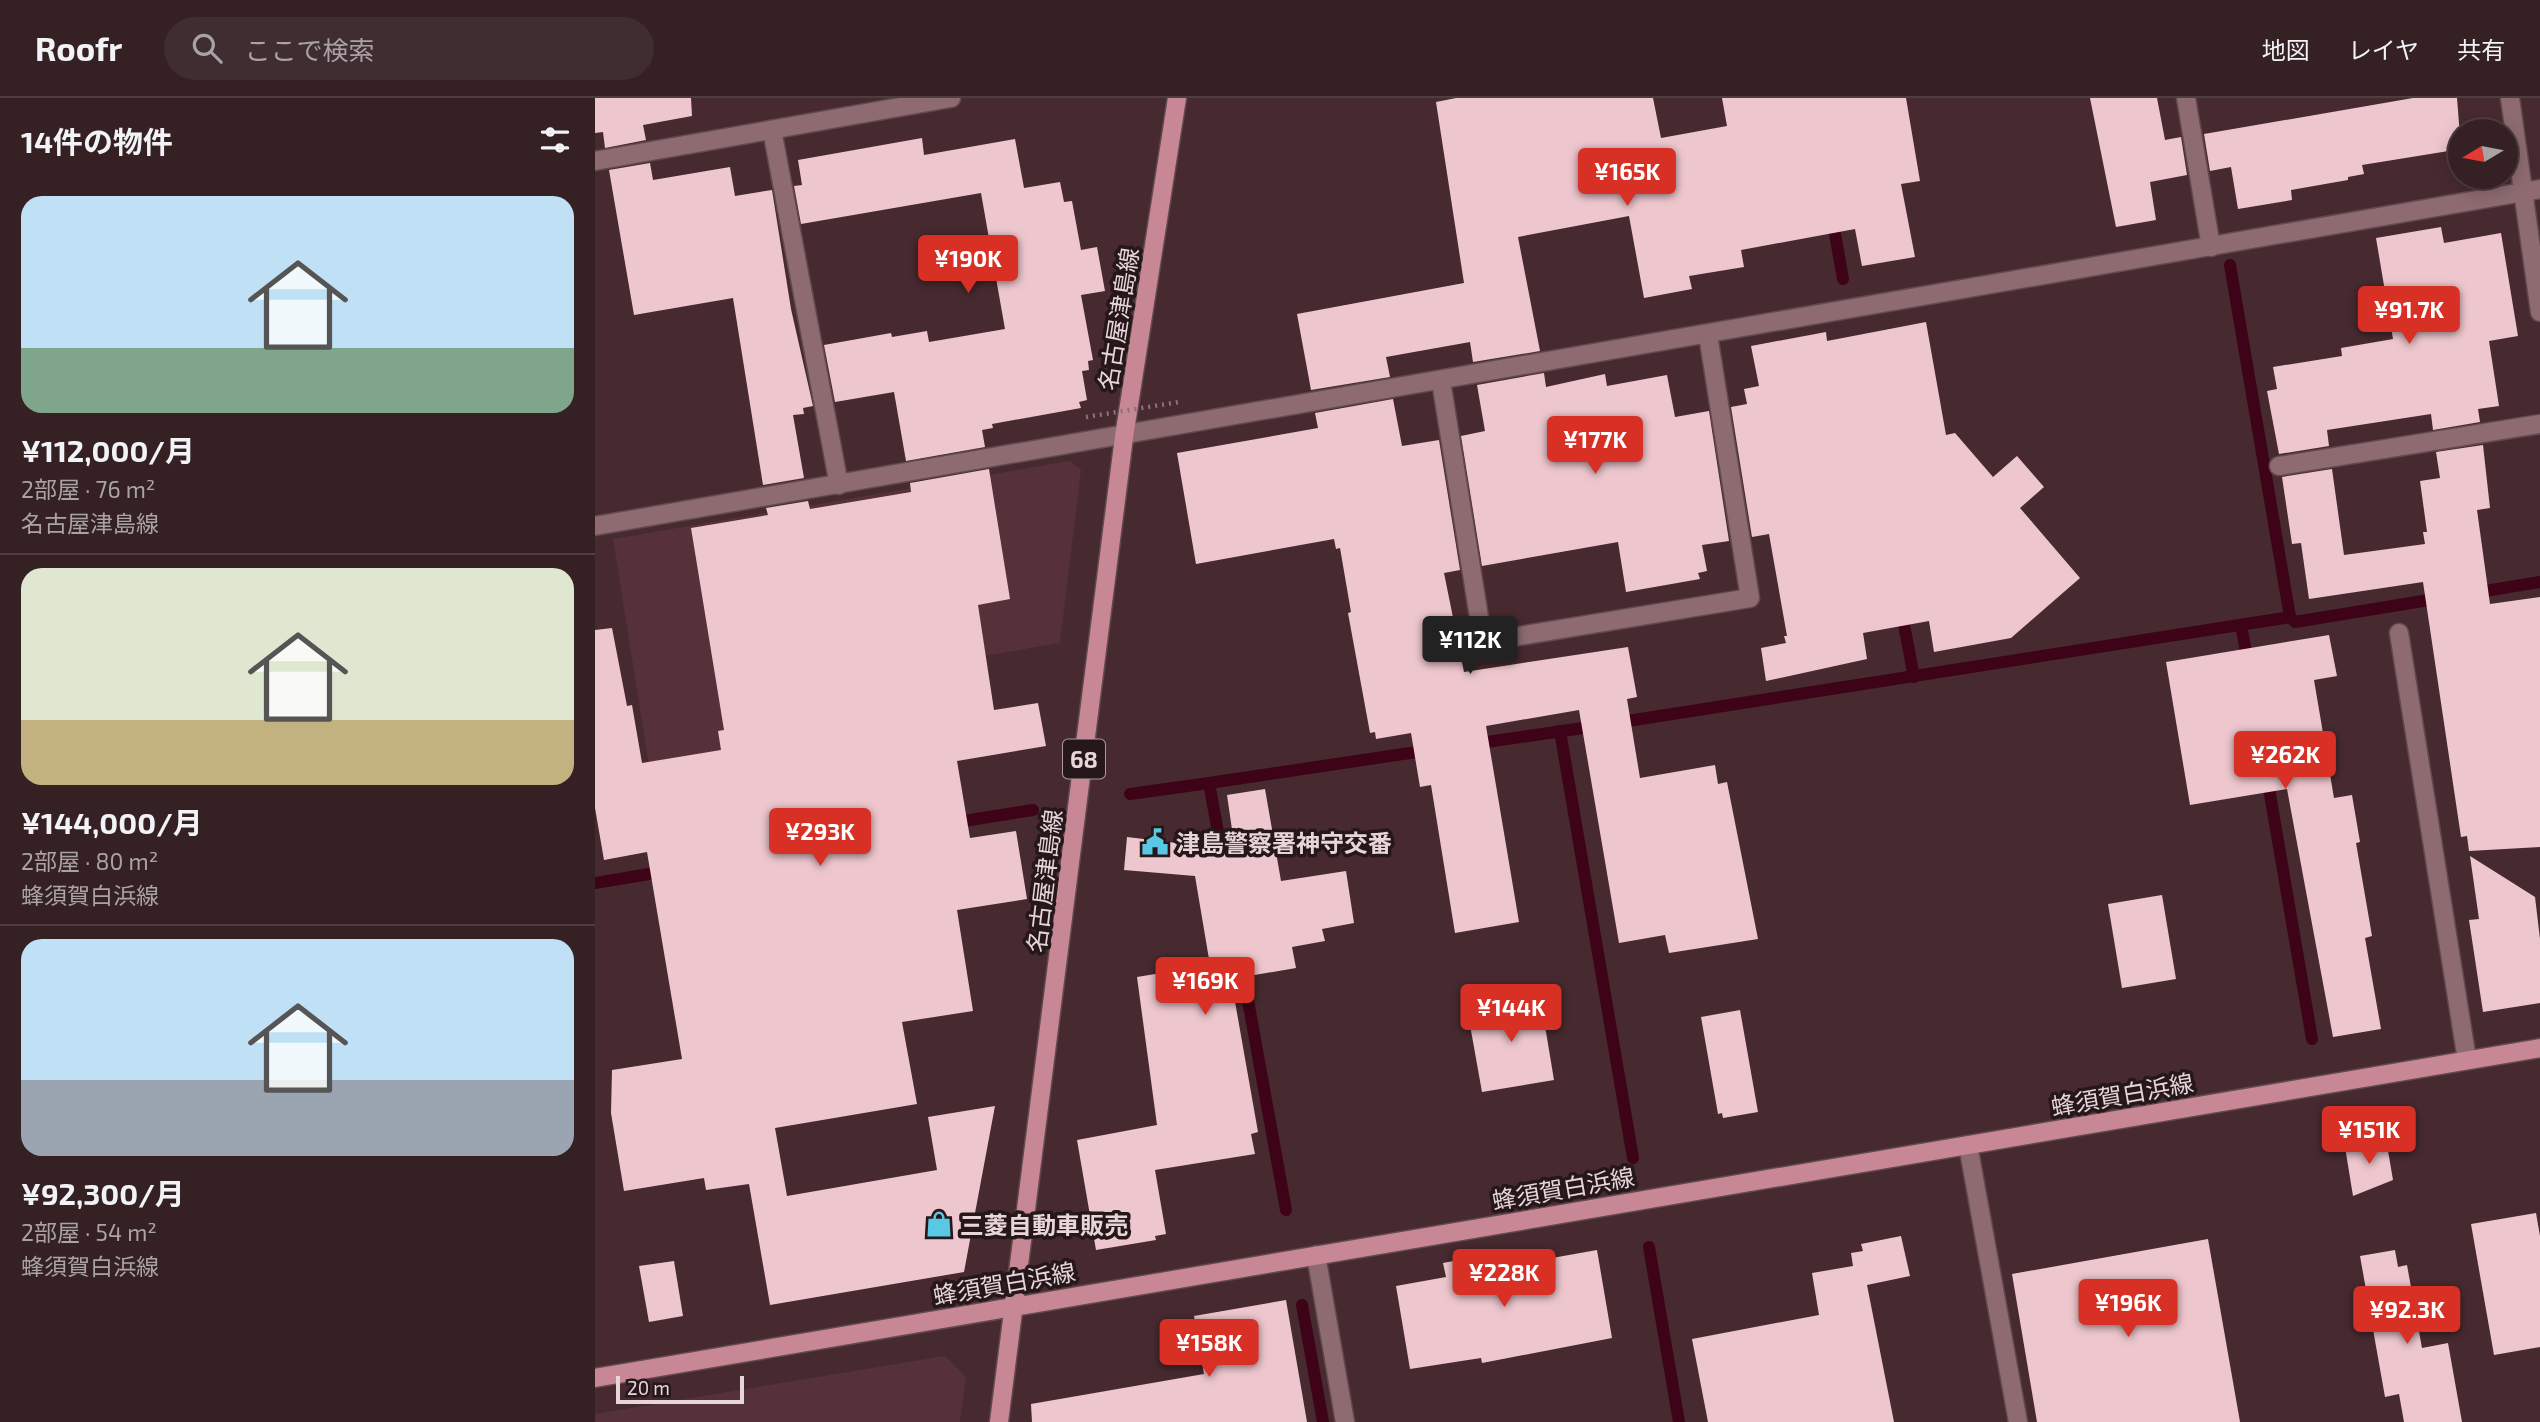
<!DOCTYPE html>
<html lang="ja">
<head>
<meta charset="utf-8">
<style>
	:root { --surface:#352024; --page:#402d31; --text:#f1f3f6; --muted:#aaa3a6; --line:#4f3e41; --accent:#d93025 }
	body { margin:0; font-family:"Exo 2","Noto Sans JP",sans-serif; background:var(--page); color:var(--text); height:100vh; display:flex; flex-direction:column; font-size:26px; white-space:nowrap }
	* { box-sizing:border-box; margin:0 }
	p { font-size:23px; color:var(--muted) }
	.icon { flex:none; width:38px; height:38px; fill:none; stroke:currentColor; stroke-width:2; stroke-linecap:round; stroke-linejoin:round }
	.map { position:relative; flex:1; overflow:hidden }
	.details { display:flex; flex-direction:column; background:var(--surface); width:595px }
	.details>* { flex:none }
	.needle { width:46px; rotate:260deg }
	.controls { position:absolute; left:1853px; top:21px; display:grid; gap:14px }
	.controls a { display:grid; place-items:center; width:70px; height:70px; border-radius:50%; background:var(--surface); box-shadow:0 4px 18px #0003,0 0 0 2px var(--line); font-size:35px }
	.scale { position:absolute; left:21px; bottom:18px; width:128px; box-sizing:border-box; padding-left:7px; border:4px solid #e8d5d8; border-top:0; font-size:19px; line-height:24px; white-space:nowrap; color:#e8d5d8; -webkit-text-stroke:5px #25171a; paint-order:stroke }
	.price { position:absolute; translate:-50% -60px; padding:0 16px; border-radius:7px; background:var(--accent); color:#fff; font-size:23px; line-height:46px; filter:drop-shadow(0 2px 4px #0008) }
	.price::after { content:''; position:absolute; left:50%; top:42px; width:21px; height:16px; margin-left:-10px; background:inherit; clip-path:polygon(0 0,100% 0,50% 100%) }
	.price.current { background:#222; color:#fff }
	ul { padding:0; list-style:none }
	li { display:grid; align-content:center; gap:14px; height:371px; padding:0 21px }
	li+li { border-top:2px solid var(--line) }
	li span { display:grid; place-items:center; height:217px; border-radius:21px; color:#555 }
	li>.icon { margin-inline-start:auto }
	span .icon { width:126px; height:126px; fill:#fffc; stroke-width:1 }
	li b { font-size:30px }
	h2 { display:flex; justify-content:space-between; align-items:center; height:84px; padding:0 21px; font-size:30px }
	header { display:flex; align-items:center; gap:42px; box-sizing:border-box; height:98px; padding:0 35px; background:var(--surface); border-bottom:2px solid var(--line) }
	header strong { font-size:33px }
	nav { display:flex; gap:38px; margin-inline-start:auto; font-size:24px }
	.search { width:490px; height:63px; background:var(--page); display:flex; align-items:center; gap:18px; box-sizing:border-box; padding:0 24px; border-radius:38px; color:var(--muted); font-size:26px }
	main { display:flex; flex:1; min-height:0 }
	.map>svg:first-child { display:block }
	.built { fill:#563139 }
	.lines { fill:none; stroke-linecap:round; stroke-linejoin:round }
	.stream { stroke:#3f0318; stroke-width:12 }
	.building { fill:#eec7ce }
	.minor-casing { stroke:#61494e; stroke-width:21 }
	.major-casing { stroke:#61494e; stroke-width:21 }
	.minor { stroke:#8d6b71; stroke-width:18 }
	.major { stroke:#c88794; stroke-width:18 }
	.path-bridge { stroke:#8a7276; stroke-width:4.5; stroke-dasharray:2 5; stroke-linecap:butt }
	.labels { text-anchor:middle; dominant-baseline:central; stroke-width:7; stroke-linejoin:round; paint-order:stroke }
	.shield { fill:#25171a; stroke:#ae9c9f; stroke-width:2 }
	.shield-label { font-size:23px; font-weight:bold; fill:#e8d5d8 }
	.street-label { font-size:24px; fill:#e8d5d8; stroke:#25171a }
	.poi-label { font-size:24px; font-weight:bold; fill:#e8d5d8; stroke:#25171a; text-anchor:start }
</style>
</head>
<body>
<header>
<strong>Roofr</strong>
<div class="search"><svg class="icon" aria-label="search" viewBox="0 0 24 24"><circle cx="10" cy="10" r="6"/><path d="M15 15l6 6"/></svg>ここで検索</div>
<nav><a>地図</a><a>レイヤ</a><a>共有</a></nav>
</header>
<main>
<section class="details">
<h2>14件の物件<svg class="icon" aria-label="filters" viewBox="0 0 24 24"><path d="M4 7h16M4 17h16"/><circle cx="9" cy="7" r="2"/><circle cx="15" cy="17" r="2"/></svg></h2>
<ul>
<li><span style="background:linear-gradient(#bfe0f5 70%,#7fa58c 0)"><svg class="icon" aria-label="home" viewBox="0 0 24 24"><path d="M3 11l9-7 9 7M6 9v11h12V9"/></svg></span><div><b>¥112,000/月</b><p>2部屋 · 76 m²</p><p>名古屋津島線</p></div></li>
<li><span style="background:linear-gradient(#dfe7d0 70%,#c2b280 0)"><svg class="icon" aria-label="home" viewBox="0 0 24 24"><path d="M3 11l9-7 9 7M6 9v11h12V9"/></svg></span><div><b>¥144,000/月</b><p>2部屋 · 80 m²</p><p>蜂須賀白浜線</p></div></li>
<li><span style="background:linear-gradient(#bfe0f5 65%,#9aa5b1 0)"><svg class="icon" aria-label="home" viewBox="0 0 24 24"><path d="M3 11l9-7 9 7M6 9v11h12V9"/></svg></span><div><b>¥92,300/月</b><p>2部屋 · 54 m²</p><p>蜂須賀白浜線</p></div></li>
</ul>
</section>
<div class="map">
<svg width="1945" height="1324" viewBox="0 0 1945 1324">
	<rect width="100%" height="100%" fill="#472a30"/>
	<!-- built -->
	<g class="built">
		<polygon points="475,363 486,372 465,545 200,590 70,767 18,441"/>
		<polygon points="350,1258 371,1279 365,1324 0,1324 0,1316"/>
	</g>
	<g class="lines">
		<!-- stream -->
		<g class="stream">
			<polyline points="1237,119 1248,181"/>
			<polyline points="1635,167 1695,519"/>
			<polyline points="1878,495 1945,484"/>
			<polyline points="1306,511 1319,579"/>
			<polyline points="1646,527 1653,565"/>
			<polyline points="1020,625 1695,519 1700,524 1846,500"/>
			<polyline points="965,633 1038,1060"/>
			<polyline points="878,646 1002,628"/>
			<polyline points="1672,679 1717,941"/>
			<polyline points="535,696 614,685"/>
			<polyline points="356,725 438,712"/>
			<polyline points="629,767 614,685 835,652"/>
			<polyline points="0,785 72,773"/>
			<polyline points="646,864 691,1112"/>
			<polyline points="1054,1149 1084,1324"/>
			<polyline points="707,1207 728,1324"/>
		</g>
	</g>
	<!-- building -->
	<g class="building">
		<polygon points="0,0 96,0 97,18 48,27 51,42 10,50 8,34 0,35"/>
		<polygon points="861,0 1058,0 1066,40 1132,28 1127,0 1311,0 1325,83 1306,86 1320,159 1267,168 1260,131 1146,152 1149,169 1094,178 1097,191 1049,200 1034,118 923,139 945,253 878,264 875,244 791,259 795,279 716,292 702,216 869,185 841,4"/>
		<polygon points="1495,0 1562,0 1570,42 1586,39 1592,77 1555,84 1561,122 1521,129"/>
		<polygon points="1818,0 1862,0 1866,51 1767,67 1769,76 1753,79 1753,82 1696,92 1697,102 1643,111 1636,69 1615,73 1609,36"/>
		<polygon points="327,40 329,57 420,41 429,90 465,84 469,104 477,103 486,152 502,149 510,193 486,197 498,262 493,263 494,272 487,273 492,302 484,304 486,310 397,326 398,330 387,332 390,349 311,363 299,294 240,304 229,247 296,235 297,239 332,233 334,244 410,231 386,95 206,126 199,88 207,87 203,62"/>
		<polygon points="55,65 58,82 135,69 140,98 177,92 196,211 218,308 208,310 209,316 198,317 209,380 168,387 138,200 39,217 14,72"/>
		<polygon points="1846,129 1849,145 1906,135 1923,238 1894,243 1904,308 1883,311 1885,324 1838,332 1836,316 1732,332 1734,348 1684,356 1672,293 1682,291 1678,269 1747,258 1746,250 1798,241 1781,140"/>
		<polygon points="1331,224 1351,337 1360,335 1398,379 1422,358 1449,389 1425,410 1485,480 1416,540 1339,554 1334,523 1268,535 1272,561 1171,583 1166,550 1191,545 1189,538 1192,538 1174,436 1157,439 1136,309 1152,306 1149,291 1164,288 1156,248 1231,234 1232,243"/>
		<polygon points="949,275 951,289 1010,276 1012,288 1072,277 1080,319 1114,313 1134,443 1107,447 1112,473 1103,475 1105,481 1031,494 1023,444 887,468 866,338 890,333 882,287"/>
		<polygon points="798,301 807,348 844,342 865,472 849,475 869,574 1033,549 1042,599 1032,601 1045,680 1120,667 1123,686 1132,684 1163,841 1074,855 1070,837 1024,845 984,612 891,628 924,824 860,835 836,687 825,689 816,635 781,641 780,634 775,635 753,515 756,514 745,450 741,451 739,441 601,466 582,355 723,330 720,315"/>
		<polygon points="1888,347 1895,410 1882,412 1895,506 1945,499 1945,749 1874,753 1872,738 1866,739 1828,484 1714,501 1706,445 1697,446 1687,379 1737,371 1749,457 1830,446 1828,434 1832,434 1825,383 1845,380 1841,354"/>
		<polygon points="394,371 415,501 383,507 399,612 443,605 451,648 362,663 375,740 421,733 432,801 362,812 378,913 307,924 322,1006 180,1030 192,1098 342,1072 333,1019 400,1008 369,1174 175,1207 154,1086 111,1092 109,1080 29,1093 16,1015 17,972 87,961 52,754 9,762 0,710 0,532 17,530 32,608 37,607 47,665 126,652 123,633 129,632 96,430 173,417 171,410 213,403 215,411 316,394 315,385"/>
		<polygon points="1734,537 1742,578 1719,582 1739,700 1757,697 1765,744 1761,745 1777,838 1770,840 1786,931 1738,939 1692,691 1595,707 1571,564"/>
		<polygon points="670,691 686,783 751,773 759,825 727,831 730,843 697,849 701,870 636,881 663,1034 656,1036 660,1056 560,1072 571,1136 560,1138 561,1142 501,1152 482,1042 562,1027 542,879 615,867 600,778 529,772 532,739 640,752 632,697"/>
		<polygon points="1875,758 1940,799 1945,841 1945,905 1888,914 1874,822 1884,821"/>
		<polygon points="1567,797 1581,881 1527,890 1513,806"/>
		<polygon points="945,898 959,982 887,994 872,910"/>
		<polygon points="1145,912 1163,1014 1128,1020 1127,1015 1123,1016 1106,919"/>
		<polygon points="1791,1041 1798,1082 1758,1098 1750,1049"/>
		<polygon points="1941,1115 1945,1138 1945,1249 1899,1257 1876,1126"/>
		<polygon points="1306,1138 1315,1178 1272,1187 1299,1324 1113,1324 1097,1241 1224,1217 1217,1175 1258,1168 1256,1155 1268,1153 1266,1146"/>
		<polygon points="1613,1141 1645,1324 1442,1324 1417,1176"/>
		<polygon points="922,1151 924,1166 1002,1152 1017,1240 887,1265 886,1260 815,1271 801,1188 851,1179 848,1165"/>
		<polygon points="1800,1152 1803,1169 1812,1167 1827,1250 1853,1245 1867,1324 1809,1324 1804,1296 1790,1299 1765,1158"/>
		<polygon points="79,1163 88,1218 54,1224 44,1168"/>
		<polygon points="691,1202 712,1324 437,1324 436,1306 609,1276 599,1218"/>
	</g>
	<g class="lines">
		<!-- minor casing -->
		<g class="minor-casing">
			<g id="minor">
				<polyline points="1591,0 1616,149"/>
				<polyline points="1915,0 1945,214"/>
				<polyline points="177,32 244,387"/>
				<polyline points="0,63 356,0"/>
				<polyline points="846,283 888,544 1155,500 1113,237"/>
				<polyline points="1684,368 1945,326"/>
				<polyline points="0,428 1945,91"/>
				<polyline points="1804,535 1872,962"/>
				<polyline points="1373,1047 1423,1324"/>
				<polyline points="721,1157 750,1324"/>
			</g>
		</g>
		<!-- major casing -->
		<g class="major-casing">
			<g id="major">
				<polyline points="0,1280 1945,950"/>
				<polyline points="404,1324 529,339 582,0"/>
			</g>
		</g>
		<!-- minor -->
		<use href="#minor" class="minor"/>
		<!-- major -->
		<use href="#major" class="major"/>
		<!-- path-bridge -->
		<polyline class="path-bridge" points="491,319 584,304"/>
	</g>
	<!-- icons -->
	<defs>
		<g id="civic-bare" transform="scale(2.1)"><path d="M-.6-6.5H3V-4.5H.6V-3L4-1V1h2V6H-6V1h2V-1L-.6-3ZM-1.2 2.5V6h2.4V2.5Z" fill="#59c8e4" stroke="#25171a" stroke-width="2.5" paint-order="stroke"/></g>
		<g id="shop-bare" transform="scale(2.1)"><path d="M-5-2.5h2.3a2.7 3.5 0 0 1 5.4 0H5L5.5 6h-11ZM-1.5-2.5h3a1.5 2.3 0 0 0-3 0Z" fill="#59c8e4" stroke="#25171a" stroke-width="2.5" paint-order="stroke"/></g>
	</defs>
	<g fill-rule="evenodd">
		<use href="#civic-bare" x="560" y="744"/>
		<use href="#shop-bare" x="344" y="1126"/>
	</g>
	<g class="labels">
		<!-- shield labels -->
		<rect class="shield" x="468" y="641.5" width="42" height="39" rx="5"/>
		<g class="shield-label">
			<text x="489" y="661">68</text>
		</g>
		<!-- street labels -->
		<g class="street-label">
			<text transform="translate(523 221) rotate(-81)">名古屋津島線</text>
			<text transform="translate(449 783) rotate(-83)">名古屋津島線</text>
			<text transform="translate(1527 996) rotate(-10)">蜂須賀白浜線</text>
			<text transform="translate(968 1090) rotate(-10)">蜂須賀白浜線</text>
			<text transform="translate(409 1185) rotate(-10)">蜂須賀白浜線</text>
		</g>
		<!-- poi labels -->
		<g class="poi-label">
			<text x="581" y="744">津島警察署神守交番</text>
			<text x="365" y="1126">三菱自動車販売</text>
		</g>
	</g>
</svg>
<div class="controls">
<a><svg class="needle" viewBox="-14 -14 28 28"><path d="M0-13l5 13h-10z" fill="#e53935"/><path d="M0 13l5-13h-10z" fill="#aaa3a6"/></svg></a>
</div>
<div class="scale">20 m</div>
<b class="price" style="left:1032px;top:110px">¥165K</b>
<b class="price" style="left:373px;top:197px">¥190K</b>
<b class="price" style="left:1814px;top:248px">¥91.7K</b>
<b class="price" style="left:1000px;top:378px">¥177K</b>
<b class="price current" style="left:875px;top:578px">¥112K</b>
<b class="price" style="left:1690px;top:693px">¥262K</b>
<b class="price" style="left:225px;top:770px">¥293K</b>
<b class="price" style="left:610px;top:919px">¥169K</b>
<b class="price" style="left:916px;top:946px">¥144K</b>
<b class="price" style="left:1774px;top:1068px">¥151K</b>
<b class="price" style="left:909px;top:1211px">¥228K</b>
<b class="price" style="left:1533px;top:1241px">¥196K</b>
<b class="price" style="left:1812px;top:1248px">¥92.3K</b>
<b class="price" style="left:614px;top:1281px">¥158K</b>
</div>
</main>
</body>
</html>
